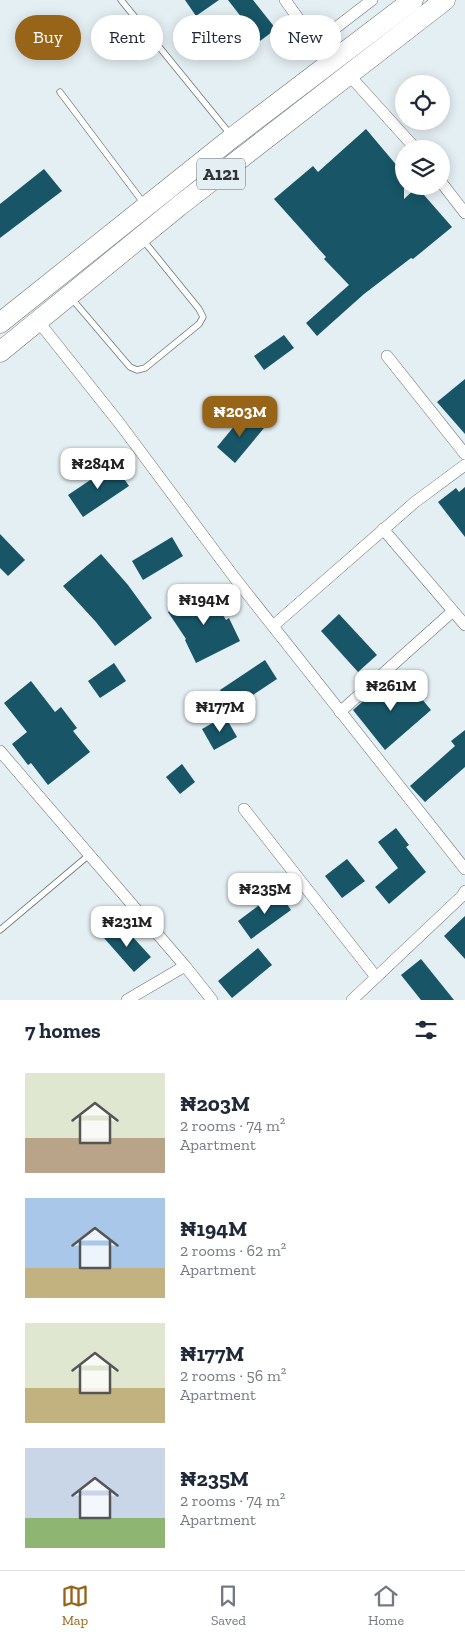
<!DOCTYPE html>
<html lang="en">
<head>
<meta charset="utf-8">
<style>
	:root { --surface:#fff; --page:#f6f6f7; --text:#1f2937; --muted:#747a83; --line:#e0e1e3; --accent:#976418 }
	body { margin:0; font-family:"Zilla Slab",serif; background:var(--page); color:var(--text); height:100vh; display:flex; flex-direction:column; font-size:19px; white-space:nowrap }
	* { box-sizing:border-box; margin:0 }
	p { font-size:16px; color:var(--muted) }
	.icon { flex:none; width:28px; height:28px; fill:none; stroke:currentColor; stroke-width:2; stroke-linecap:round; stroke-linejoin:round }
	.map { position:relative; height:1000px; overflow:hidden }
	.panel { display:flex; flex-direction:column; background:var(--surface); flex:1 }
	.panel>* { flex:none }
	.guide { position:absolute; left:15px; top:15px; width:435px; height:45px; display:flex; gap:10px }
	.buttons { position:absolute; left:395px; top:75px; display:grid; gap:10px }
	.buttons a { display:grid; place-items:center; width:55px; height:55px; border-radius:50%; background:var(--surface); box-shadow:0 2px 12px #0003; font-size:25px }
	.price { position:absolute; translate:-50% -42px; padding:0 11px; border-radius:10px; background:#fff; color:#222; font-size:16px; line-height:32px; filter:drop-shadow(0 1px 2px #0008) }
	.price::after { content:''; position:absolute; left:50%; top:30px; width:15px; height:11px; margin-left:-8px; background:inherit; clip-path:polygon(0 0,100% 0,50% 100%) }
	.price.on { background:var(--accent); color:#fff }
	ul { padding:0; list-style:none }
	li { display:flex; align-items:center; gap:15px; height:125px; padding:0 25px }
	li span { display:grid; place-items:center; flex:none; width:140px; height:100px; border-radius:0px; color:#555 }
	li>.icon { margin-inline-start:auto }
	span .icon { width:60px; height:60px; fill:#fffc; stroke-width:1 }
	li b { font-size:21px }
	h2 { display:flex; justify-content:space-between; align-items:center; height:60px; padding:0 25px; font-size:21px }
	.chip { padding:0 18px; border-radius:22px; background:var(--surface); box-shadow:0 2px 12px #0003; font-size:18px; line-height:45px }
	.chip.on { background:var(--accent); color:#fff }
	.tab-bar { display:flex; justify-content:space-around; align-items:center; height:70px; border-top:1px solid var(--line); background:var(--surface); font-size:14px; color:var(--muted) }
	.tab-bar a { display:grid; justify-items:center; gap:2px }
	.tab-bar .on { color:var(--accent) }
	.map>svg:first-child { display:block }
	.building { fill:#175567 }
	.lines { fill:none; stroke-linecap:round; stroke-linejoin:round }
	.service-casing { stroke:#6b7579; stroke-width:7 }
	.minor-casing { stroke:#6b7579; stroke-width:12 }
	.trunk-casing { stroke:#6b7579; stroke-width:21 }
	.service { stroke:#fff; stroke-width:5.5 }
	.minor { stroke:#fff; stroke-width:11 }
	.trunk { stroke:#fff; stroke-width:20 }
	.labels { text-anchor:middle; dominant-baseline:central; stroke-width:5; stroke-linejoin:round; paint-order:stroke }
	.shield { fill:#e4eff3; stroke:#656c6e; stroke-width:1 }
	.shield-label { font-size:18px; font-weight:bold; fill:#2f3435 }
</style>
</head>
<body>
<div class="map">
<svg width="465" height="1000" viewBox="0 0 465 1000">
	<rect width="100%" height="100%" fill="#e4eff3"/>
	<!-- building -->
	<g class="building">
		<polygon points="185,0 219,0 196,16"/>
		<polygon points="228,0 253,0 276,29 260,41"/>
		<polygon points="366,129 404,174 404,199 417,187 452,227 413,259 411,258 364,294 317,336 306,323 349,285 324,259 326,257 274,199 313,166 318,172"/>
		<polygon points="44,169 62,191 0,238 0,204"/>
		<polygon points="284,335 294,348 264,370 254,356"/>
		<polygon points="465,379 465,434 437,402"/>
		<polygon points="245,413 264,428 235,463 217,447"/>
		<polygon points="114,464 129,486 83,517 68,495"/>
		<polygon points="465,487 465,537 438,502 456,488 459,492"/>
		<polygon points="0,534 25,560 8,576 0,568"/>
		<polygon points="172,537 183,556 143,580 132,561"/>
		<polygon points="101,554 128,585 152,618 115,646 96,622 63,586"/>
		<polygon points="206,587 226,620 229,618 240,641 196,663 185,640 186,639 168,612"/>
		<polygon points="339,614 377,655 358,672 321,631"/>
		<polygon points="265,660 277,679 232,709 220,690"/>
		<polygon points="114,663 126,681 100,698 88,681"/>
		<polygon points="394,674 412,696 416,692 431,710 385,750 353,710"/>
		<polygon points="31,681 55,712 61,707 77,728 73,731 90,752 48,785 31,763 28,765 12,744 27,732 4,703"/>
		<polygon points="225,716 237,737 214,750 202,729"/>
		<polygon points="465,730 465,767 425,802 410,786 455,746 451,741"/>
		<polygon points="182,764 195,782 180,794 166,777"/>
		<polygon points="396,828 409,845 406,847 426,872 389,904 375,887 398,868 378,842"/>
		<polygon points="347,859 365,881 342,898 325,876"/>
		<polygon points="278,891 291,910 251,939 238,921"/>
		<polygon points="465,916 465,959 444,936"/>
		<polygon points="120,923 151,957 134,972 104,938"/>
		<polygon points="258,948 272,965 232,998 218,981"/>
		<polygon points="421,959 454,1000 421,1000 401,975"/>
	</g>
	<g class="lines">
		<!-- service casing -->
		<g class="service-casing">
			<g id="service">
				<polyline points="121,0 230,134"/>
				<polyline points="60,92 145,205"/>
				<polyline points="72,299 130,367 137,370 145,368 199,324 203,317 199,309 143,240"/>
				<polyline points="0,930 89,855"/>
			</g>
		</g>
		<!-- minor casing -->
		<g class="minor-casing">
			<g id="minor">
				<polyline points="285,0 316,43 328,65"/>
				<polyline points="316,43 372,0"/>
				<polyline points="349,75 416,149"/>
				<polyline points="441,182 465,213"/>
				<polyline points="38,321 120,424 234,577 465,869"/>
				<polyline points="387,356 465,454"/>
				<polyline points="383,529 465,625"/>
				<polyline points="273,626 415,502 465,465"/>
				<polyline points="340,712 453,611"/>
				<polyline points="0,751 185,966 212,1000"/>
				<polyline points="244,809 376,977"/>
				<polyline points="127,1000 185,966"/>
				<polyline points="352,1000 462,896 465,891"/>
			</g>
		</g>
		<!-- trunk casing -->
		<g class="trunk-casing">
			<g id="trunk">
				<polyline points="0,323 233,137 413,0"/>
				<polyline points="0,352 179,206 445,0"/>
			</g>
		</g>
		<!-- service -->
		<use href="#service" class="service"/>
		<!-- minor -->
		<use href="#minor" class="minor"/>
		<!-- trunk -->
		<use href="#trunk" class="trunk"/>
	</g>
	<g class="labels">
		<!-- shield labels -->
		<rect class="shield" x="197" y="158.5" width="48" height="31" rx="4"/>
		<g class="shield-label">
			<text x="221" y="174">A121</text>
		</g>
	</g>
</svg>
<div class="buttons">
<a><svg class="icon" aria-label="locate" viewBox="0 0 24 24"><circle cx="12" cy="12" r="6"/><path d="M12 2v4M12 18v4M2 12h4M18 12h4"/></svg></a>
<a><svg class="icon" aria-label="layers" viewBox="0 0 24 24"><path d="M12 4l9 5-9 5-9-5zM3 14l9 5 9-5"/></svg></a>
</div>
<b class="price on" style="left:240px;top:438px">₦203M</b>
<b class="price" style="left:98px;top:490px">₦284M</b>
<b class="price" style="left:204px;top:626px">₦194M</b>
<b class="price" style="left:391px;top:712px">₦261M</b>
<b class="price" style="left:220px;top:733px">₦177M</b>
<b class="price" style="left:265px;top:915px">₦235M</b>
<b class="price" style="left:127px;top:948px">₦231M</b>
<div class="guide">
<a class="chip on">Buy</a>
<a class="chip">Rent</a>
<a class="chip">Filters</a>
<a class="chip">New</a>
</div>
</div>
<section class="panel">
<h2>7 homes<svg class="icon" aria-label="filters" viewBox="0 0 24 24"><path d="M4 7h16M4 17h16"/><circle cx="9" cy="7" r="2"/><circle cx="15" cy="17" r="2"/></svg></h2>
<ul>
<li><span style="background:linear-gradient(#dfe7d0 65%,#b9a48a 0)"><svg class="icon" aria-label="home" viewBox="0 0 24 24"><path d="M3 11l9-7 9 7M6 9v11h12V9"/></svg></span><div><b>₦203M</b><p>2 rooms · 74 m²</p><p>Apartment</p></div></li>
<li><span style="background:linear-gradient(#a9c7e8 70%,#c2b280 0)"><svg class="icon" aria-label="home" viewBox="0 0 24 24"><path d="M3 11l9-7 9 7M6 9v11h12V9"/></svg></span><div><b>₦194M</b><p>2 rooms · 62 m²</p><p>Apartment</p></div></li>
<li><span style="background:linear-gradient(#dfe7d0 65%,#c2b280 0)"><svg class="icon" aria-label="home" viewBox="0 0 24 24"><path d="M3 11l9-7 9 7M6 9v11h12V9"/></svg></span><div><b>₦177M</b><p>2 rooms · 56 m²</p><p>Apartment</p></div></li>
<li><span style="background:linear-gradient(#c9d6e8 70%,#8fb573 0)"><svg class="icon" aria-label="home" viewBox="0 0 24 24"><path d="M3 11l9-7 9 7M6 9v11h12V9"/></svg></span><div><b>₦235M</b><p>2 rooms · 74 m²</p><p>Apartment</p></div></li>
</ul>
</section>
<nav class="tab-bar">
<a class="on"><svg class="icon" aria-label="map" viewBox="0 0 24 24"><path d="M3 6l6-2 6 2 6-2v14l-6 2-6-2-6 2zM9 4v14M15 6v14"/></svg>Map</a>
<a><svg class="icon" aria-label="saved" viewBox="0 0 24 24"><path d="M7 4h10v16l-5-4-5 4z"/></svg>Saved</a>
<a><svg class="icon" aria-label="home" viewBox="0 0 24 24"><path d="M3 11l9-7 9 7M6 9v11h12V9"/></svg>Home</a>
</nav>
</body>
</html>
